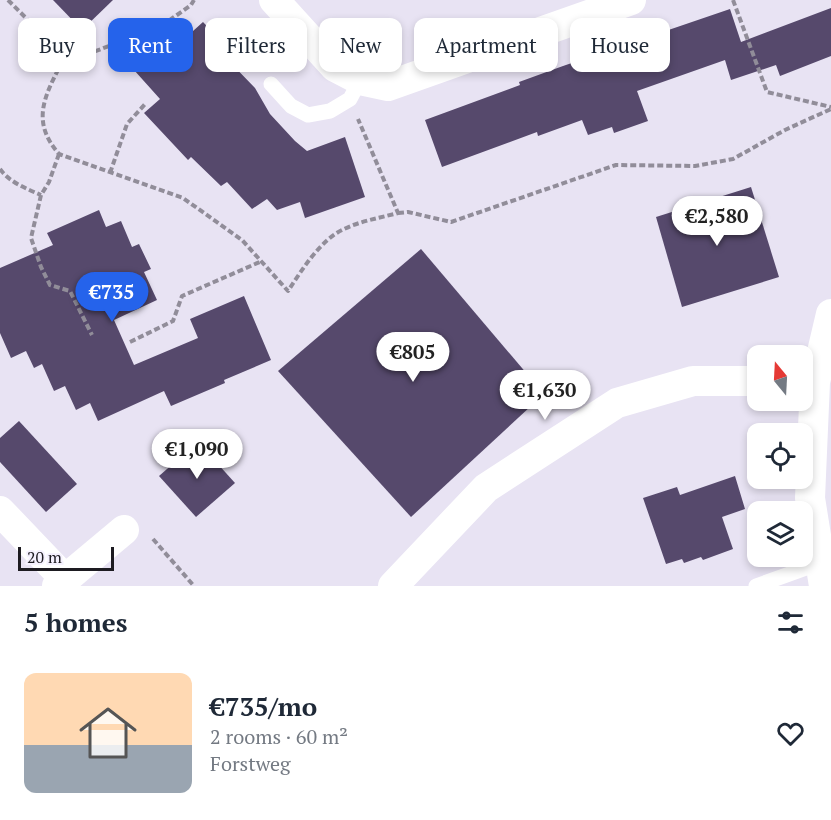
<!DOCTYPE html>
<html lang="en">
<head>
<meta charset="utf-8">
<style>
	:root { --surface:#fff; --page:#f2f2f3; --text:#1f2937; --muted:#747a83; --line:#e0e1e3; --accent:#2563eb }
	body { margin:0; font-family:"PT Serif",serif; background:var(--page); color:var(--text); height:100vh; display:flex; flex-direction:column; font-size:22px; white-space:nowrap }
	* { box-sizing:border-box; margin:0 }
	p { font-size:20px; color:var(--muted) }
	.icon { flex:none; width:33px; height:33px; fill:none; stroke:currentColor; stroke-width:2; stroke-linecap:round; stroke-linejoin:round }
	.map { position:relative; height:586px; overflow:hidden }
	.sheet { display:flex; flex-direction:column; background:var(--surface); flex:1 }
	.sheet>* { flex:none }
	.guide { position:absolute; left:18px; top:18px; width:795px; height:54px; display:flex; gap:12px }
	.needle { width:39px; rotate:342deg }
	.controls { position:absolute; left:747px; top:345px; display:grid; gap:12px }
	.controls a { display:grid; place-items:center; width:66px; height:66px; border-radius:12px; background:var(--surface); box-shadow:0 3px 9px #0003; font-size:30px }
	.scale { position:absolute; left:18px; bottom:15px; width:96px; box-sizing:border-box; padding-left:6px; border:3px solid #1d1b21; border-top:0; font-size:16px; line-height:21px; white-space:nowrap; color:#1d1b21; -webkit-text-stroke:4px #f5f1fe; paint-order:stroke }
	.price { position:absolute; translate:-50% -51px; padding:0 14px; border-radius:21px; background:#fff; color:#222; font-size:20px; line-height:39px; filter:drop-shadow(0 2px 3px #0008) }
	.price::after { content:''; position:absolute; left:50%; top:36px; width:18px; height:14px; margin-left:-9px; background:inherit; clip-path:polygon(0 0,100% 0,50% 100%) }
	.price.active { background:var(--accent); color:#fff }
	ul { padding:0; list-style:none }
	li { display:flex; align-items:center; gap:18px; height:150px; padding:0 24px }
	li+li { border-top:2px solid var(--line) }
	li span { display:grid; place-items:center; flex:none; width:168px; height:120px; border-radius:12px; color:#555 }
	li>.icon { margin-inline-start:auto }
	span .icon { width:72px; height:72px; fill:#fffc; stroke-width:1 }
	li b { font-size:26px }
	h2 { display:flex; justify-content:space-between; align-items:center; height:72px; padding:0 24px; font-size:26px }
	.pill { padding:0 21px; border-radius:12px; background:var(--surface); box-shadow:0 3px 9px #0003; font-size:21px; line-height:54px }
	.pill.active { background:var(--accent); color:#fff }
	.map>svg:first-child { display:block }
	.building { fill:#56496c }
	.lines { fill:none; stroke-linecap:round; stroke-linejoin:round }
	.path { stroke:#918d99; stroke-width:4; stroke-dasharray:6 3; stroke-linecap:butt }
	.lane { stroke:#fff; stroke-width:15 }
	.street { stroke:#fff; stroke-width:30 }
</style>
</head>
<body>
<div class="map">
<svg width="831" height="586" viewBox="0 0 831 586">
	<rect width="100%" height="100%" fill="#e8e3f3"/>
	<!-- building -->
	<g class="building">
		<polygon points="53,0 113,0 82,30"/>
		<polygon points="831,8 831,56 780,76 776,65 731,80 725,60 637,91 648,121 614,133 612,127 588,135 582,120 538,136 537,132 442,167 425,120 520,85 519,82 563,66 730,9 741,42"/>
		<polygon points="203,22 231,51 225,57 255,88 270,114 295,141 307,151 345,137 365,197 305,218 300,202 277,210 267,199 252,209 227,182 221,186 191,157 188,160 144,113 160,99 134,70 166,42 173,49"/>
		<polygon points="751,187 779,277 682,307 656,217"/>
		<polygon points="99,210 106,227 121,221 132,247 139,244 151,269 144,272 157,300 114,320 134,365 198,338 190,319 244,296 271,360 224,380 225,383 171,406 164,391 98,421 90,403 76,410 65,386 54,391 42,364 34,368 26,351 11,358 0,333 0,268 53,245 47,233"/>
		<polygon points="421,249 544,394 411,517 278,371"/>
		<polygon points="19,421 77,484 46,512 0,462 0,438"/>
		<polygon points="198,442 235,483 196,517 159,476"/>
		<polygon points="735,476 745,509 722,517 733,549 703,560 701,557 684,563 682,559 666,564 643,498 677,487 680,495"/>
	</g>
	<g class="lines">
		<!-- path -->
		<g class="path">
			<path d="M8,0l44,44 9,20c-17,33 -30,58 -2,90l124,44 59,42 46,51c14,-21 32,-51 56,-62 17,-8 35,-11 54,-16l-40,-94"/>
			<polyline points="733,0 767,92 831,107"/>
			<polyline points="61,64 160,27 191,5 194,0"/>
			<polyline points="59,154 49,182 41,195 31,238 41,267 50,285 70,291 92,335"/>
			<path d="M0,169c9,13 27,20 41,26"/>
			<polyline points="110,173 127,124 146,103"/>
			<polyline points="398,213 408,212 451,222 616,165 695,166 733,159 785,130 831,109"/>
			<polyline points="130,342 173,321 182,296 262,261"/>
			<polyline points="153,539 194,586"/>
		</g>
		<!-- lane -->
		<g class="lane">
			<polyline points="271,84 291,106 308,115 330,111 350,99 360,80"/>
			<polyline points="756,586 820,563"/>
		</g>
		<!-- street -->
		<g class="street">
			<polyline points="274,0 335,67 360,80 388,86 631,0"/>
			<polyline points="0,511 65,579"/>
			<polyline points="57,586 124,530"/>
			<polyline points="393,586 486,488 617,403 693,381 758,381"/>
			<polyline points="824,586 810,498 815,382 831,314"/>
		</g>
	</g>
</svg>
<div class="controls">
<a><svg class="needle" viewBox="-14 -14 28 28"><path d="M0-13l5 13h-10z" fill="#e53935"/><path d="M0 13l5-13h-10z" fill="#747a83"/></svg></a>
<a><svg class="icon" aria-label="locate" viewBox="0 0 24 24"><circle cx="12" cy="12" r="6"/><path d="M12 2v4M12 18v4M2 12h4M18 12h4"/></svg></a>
<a><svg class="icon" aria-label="layers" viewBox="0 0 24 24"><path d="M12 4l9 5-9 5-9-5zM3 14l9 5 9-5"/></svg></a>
</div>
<div class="scale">20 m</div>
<b class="price" style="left:717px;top:247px">€2,580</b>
<b class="price active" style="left:112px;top:323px">€735</b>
<b class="price" style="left:413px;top:383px">€805</b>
<b class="price" style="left:545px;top:421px">€1,630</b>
<b class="price" style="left:197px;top:480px">€1,090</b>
<div class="guide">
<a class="pill">Buy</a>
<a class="pill active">Rent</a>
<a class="pill">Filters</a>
<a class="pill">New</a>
<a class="pill">Apartment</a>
<a class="pill">House</a>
</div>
</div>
<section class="sheet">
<h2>5 homes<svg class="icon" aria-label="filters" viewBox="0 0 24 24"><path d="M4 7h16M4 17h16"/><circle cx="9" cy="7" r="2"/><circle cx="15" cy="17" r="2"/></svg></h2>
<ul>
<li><span style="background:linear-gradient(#ffd9b3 60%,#9aa5b1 0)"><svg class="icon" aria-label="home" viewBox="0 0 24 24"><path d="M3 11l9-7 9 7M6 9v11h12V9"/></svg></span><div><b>€735/mo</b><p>2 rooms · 60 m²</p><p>Forstweg</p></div><svg class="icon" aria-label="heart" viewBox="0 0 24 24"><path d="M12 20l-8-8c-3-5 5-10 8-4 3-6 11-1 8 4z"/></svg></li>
</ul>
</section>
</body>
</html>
